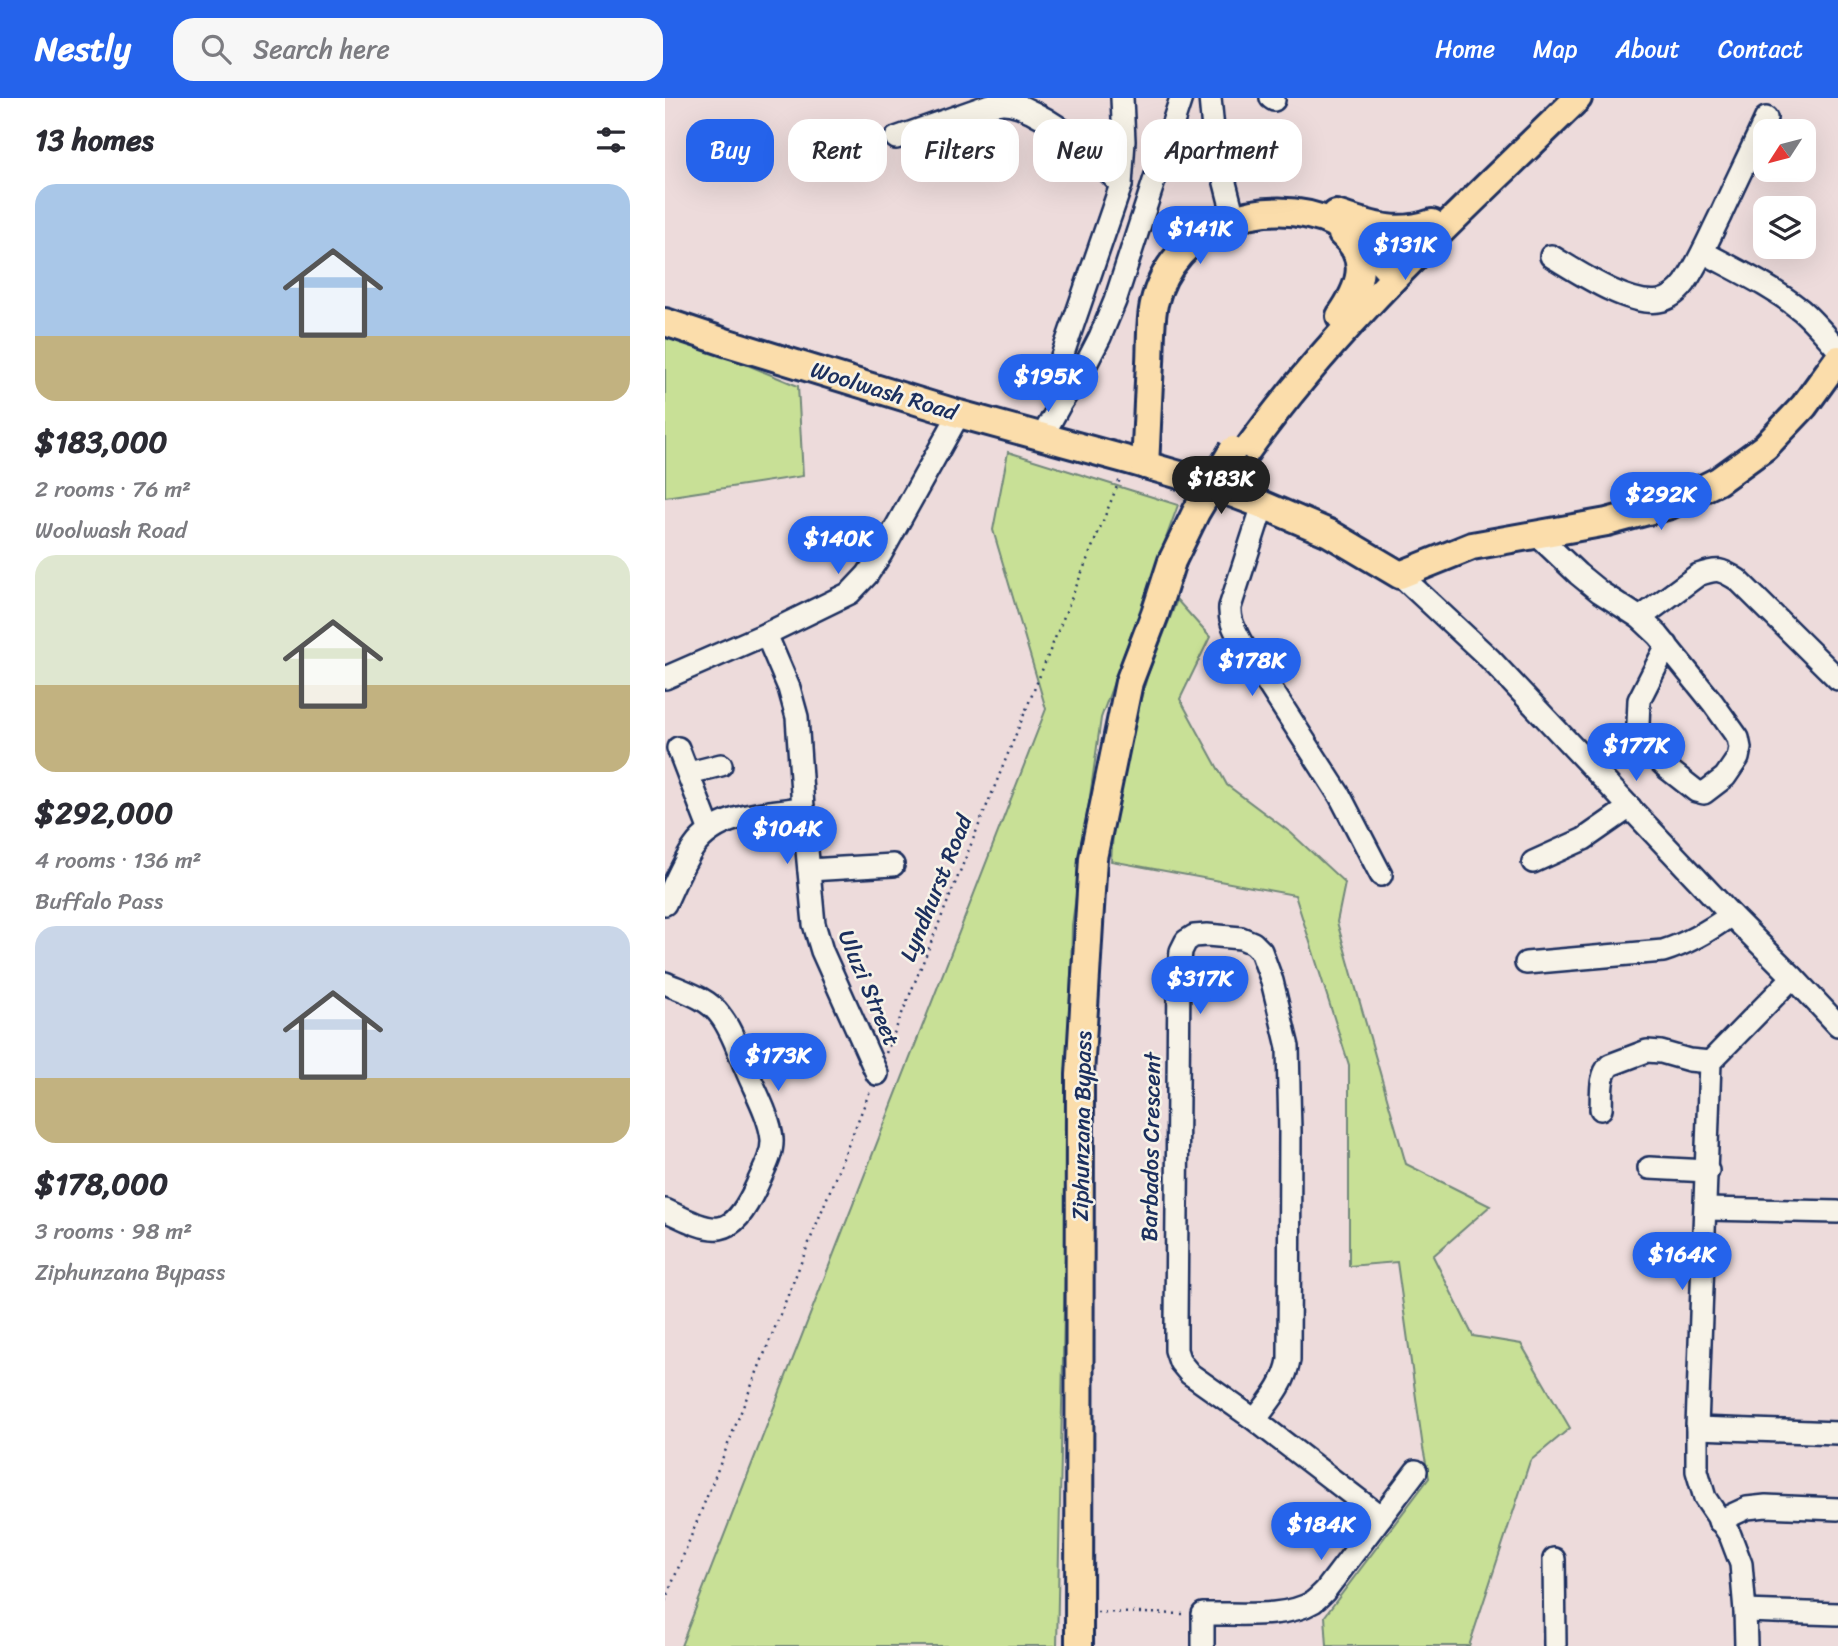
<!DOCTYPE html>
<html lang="en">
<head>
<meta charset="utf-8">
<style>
	:root { --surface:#fff; --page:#f7f7f7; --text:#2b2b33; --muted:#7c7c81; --accent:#2563eb }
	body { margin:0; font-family:Sriracha,sans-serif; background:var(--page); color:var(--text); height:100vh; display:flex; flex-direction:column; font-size:26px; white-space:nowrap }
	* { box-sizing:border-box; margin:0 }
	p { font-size:23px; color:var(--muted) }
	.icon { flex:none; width:38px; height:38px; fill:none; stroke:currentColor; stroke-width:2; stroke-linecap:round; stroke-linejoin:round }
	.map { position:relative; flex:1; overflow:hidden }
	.side { display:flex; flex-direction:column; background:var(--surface); width:665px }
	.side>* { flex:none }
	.banner { position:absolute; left:21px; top:21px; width:665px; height:63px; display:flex; gap:14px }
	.needle { width:46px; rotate:234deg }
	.controls { position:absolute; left:1088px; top:21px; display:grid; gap:14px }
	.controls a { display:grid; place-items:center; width:63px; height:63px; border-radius:14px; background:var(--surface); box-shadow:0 7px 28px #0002; font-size:35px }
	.price { position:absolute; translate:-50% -60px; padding:0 16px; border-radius:24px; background:var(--accent); color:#fff; font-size:23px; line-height:46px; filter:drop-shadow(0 2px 4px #0008) }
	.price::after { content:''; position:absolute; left:50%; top:42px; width:21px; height:16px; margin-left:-10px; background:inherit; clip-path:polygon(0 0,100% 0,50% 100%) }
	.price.selected { background:#222; color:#fff }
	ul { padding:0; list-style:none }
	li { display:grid; align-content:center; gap:14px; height:371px; padding:0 35px }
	li span { display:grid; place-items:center; height:217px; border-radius:21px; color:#555 }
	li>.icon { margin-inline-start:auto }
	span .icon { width:126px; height:126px; fill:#fffc; stroke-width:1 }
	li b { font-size:30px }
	h2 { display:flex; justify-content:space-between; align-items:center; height:84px; padding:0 35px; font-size:30px }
	.tag { padding:0 24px; border-radius:21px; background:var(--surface); box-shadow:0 7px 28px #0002; font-size:24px; line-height:63px }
	.tag.selected { background:var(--accent); color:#fff }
	header { display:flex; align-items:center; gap:42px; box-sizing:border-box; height:98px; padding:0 35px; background:var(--accent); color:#fff }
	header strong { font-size:33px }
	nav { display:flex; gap:38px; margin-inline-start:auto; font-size:24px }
	.search { width:490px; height:63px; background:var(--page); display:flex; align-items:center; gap:18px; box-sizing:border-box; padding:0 24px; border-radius:21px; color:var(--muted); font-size:26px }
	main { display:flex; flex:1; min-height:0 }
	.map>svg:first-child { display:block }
	.green { fill:#c8e096; stroke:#72887a; stroke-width:2 }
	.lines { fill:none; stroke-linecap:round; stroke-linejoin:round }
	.minor-casing { stroke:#1b2f5e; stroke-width:26 }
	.major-casing { stroke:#1b2f5e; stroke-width:32 }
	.path { stroke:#1b2f5e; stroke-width:2.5; stroke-dasharray:2 5; stroke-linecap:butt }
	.minor { stroke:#f7f3e8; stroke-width:21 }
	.major { stroke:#fbddab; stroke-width:26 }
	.major-bridge-casing { stroke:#1b2f5e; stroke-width:32; stroke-linecap:butt }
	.major-bridge { stroke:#fbddab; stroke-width:26 }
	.labels { text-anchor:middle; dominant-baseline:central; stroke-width:5; stroke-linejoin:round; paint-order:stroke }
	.street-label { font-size:23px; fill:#1b2f5e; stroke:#f7f3e8 }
</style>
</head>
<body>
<header>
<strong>Nestly</strong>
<div class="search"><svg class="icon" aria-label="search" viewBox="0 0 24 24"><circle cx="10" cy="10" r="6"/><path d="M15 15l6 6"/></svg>Search here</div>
<nav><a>Home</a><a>Map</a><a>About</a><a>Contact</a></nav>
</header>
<main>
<section class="side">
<h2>13 homes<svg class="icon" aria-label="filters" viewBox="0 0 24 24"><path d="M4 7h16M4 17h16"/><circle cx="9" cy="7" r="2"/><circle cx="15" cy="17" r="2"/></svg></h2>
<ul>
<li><span style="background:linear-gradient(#a9c7e8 70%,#c2b280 0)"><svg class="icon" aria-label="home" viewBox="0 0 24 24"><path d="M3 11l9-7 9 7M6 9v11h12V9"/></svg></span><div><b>$183,000</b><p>2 rooms · 76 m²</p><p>Woolwash Road</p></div></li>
<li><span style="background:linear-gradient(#dfe7d0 60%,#c2b280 0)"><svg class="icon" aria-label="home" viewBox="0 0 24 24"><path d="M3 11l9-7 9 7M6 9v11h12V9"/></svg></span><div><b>$292,000</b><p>4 rooms · 136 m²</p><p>Buffalo Pass</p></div></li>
<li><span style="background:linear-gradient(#c9d6e8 70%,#c2b280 0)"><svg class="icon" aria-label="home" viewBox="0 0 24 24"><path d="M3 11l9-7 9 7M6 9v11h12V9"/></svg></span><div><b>$178,000</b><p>3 rooms · 98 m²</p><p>Ziphunzana Bypass</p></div></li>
</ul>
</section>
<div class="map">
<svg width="1173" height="1548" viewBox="0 0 1173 1548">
	<rect width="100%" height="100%" fill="#eddbdb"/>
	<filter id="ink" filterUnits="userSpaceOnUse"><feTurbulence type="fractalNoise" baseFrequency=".0143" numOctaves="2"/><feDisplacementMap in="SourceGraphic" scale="14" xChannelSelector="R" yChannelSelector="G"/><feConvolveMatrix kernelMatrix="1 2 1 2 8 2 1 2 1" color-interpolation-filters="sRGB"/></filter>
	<g filter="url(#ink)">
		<!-- green -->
		<g class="green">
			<polygon points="0,233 133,288 138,378 0,399"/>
			<polygon points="343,354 513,407 436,620 407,827 392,1548 16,1548 381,611 328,432"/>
			<polygon points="512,502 545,539 515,601 562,687 626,735 680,785 672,824 741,1066 825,1108 768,1158 808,1238 856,1246 905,1330 865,1363 804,1548 662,1548 660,1518 764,1380 758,1350 732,1164 684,1168 684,967 630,797 446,763 450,708 464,644 482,579"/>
		</g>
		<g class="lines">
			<!-- minor casing -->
			<g class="minor-casing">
				<g id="minor">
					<polyline points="545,0 549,42 569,120"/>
					<polyline points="606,0 609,2"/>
					<path d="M231,40l91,-32c5,-1 11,-3 16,-3 12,0 21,5 31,10 35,17 60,44 87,72"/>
					<path d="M1038,154c33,18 68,34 98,58 13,11 25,26 37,39"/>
					<path d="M886,158c27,16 77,50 108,45 11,-2 20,-10 26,-18 14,-21 24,-45 35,-67 15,-33 31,-65 46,-98"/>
					<polyline points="397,303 394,281 395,264 456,87 459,43 457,0"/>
					<polyline points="377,339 397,303 419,270 435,239 450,203 516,0"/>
					<path d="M598,407l-33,102c-1,14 5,23 11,35l99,154 41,79"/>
					<polyline points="871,436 913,476 935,494 975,520 993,537 1048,605 1073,640 1075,650 1073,660 1060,679 1039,695 1031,693 1003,671 978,647 973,626 974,602 1002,547"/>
					<polyline points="735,477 825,561 1066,817 1128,879 1173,927"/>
					<path d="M975,520l58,-43c20,-7 23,-6 40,5l100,99"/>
					<polyline points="101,536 124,590 132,619 138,710 149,826 157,853 212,976"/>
					<polyline points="0,580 101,536 185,495 202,477 216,456 294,316"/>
					<polyline points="13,650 45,733"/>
					<polyline points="24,675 56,667"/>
					<polyline points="868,764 919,741 965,709"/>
					<polyline points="144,772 228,767"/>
					<path d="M0,806c9,-19 17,-40 29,-57 24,-34 72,-34 109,-39"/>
					<path d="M861,865l137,-12c26,-8 46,-20 68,-36"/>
					<path d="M0,885c18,8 43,15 55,32 12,15 18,36 26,54 8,20 24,48 26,70 1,16 -9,32 -15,46 -26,57 -42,49 -92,25"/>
					<path d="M936,1011c1,-14 -2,-33 9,-44l37,-14 14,1 28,8 21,2"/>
					<polyline points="984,1070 1043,1073"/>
					<polyline points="1041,1111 1173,1114"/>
					<path d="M590,1322c14,-19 30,-36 34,-60l1,-228 -2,-85 -16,-66 -11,-30 -8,-8 -12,-5 -34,-3 -13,1 -8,5 -5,10 -2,21 -3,353v25l4,12 10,12 65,46 126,97"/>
					<polyline points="1032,1330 1173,1335"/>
					<polyline points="1054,1423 1082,1410 1101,1408 1173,1411"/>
					<polyline points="889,1461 890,1548"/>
					<polyline points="1080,1513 1173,1516"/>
					<path d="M538,1548v-32c32,-1 82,5 110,-12 4,-3 8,-7 12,-11l91,-120"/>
					<polyline points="1081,1548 1080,1513 1076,1466 1065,1437 1040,1400 1032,1373 1032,1330 1045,964 1128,879"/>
				</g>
			</g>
			<!-- major casing -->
			<g class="major-casing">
				<g id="major">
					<path d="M671,116c35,11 59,22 96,9"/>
					<path d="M675,218c19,-27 32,-57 2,-82"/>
					<polyline points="0,224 63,245 294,316 463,362 532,382 598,407 664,435 735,477 807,448 942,424 1005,407 1053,383 1100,349 1139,308 1173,261"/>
					<path d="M578,358c95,-135 218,-243 335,-358"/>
					<path d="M480,367c2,-34 3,-68 5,-102 1,-19 0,-40 4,-59 18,-78 111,-113 181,-80 26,12 40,33 59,52"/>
					<polyline points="414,1548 415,977 428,760 464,584 490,516 507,463"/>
				</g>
			</g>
			<!-- path -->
			<g class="path">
				<polyline points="221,955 455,381"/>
				<polyline points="0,1503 205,993"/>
				<polyline points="432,1514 520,1516"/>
			</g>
			<!-- minor -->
			<use href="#minor" class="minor"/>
			<!-- major -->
			<use href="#major" class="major"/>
			<!-- major-bridge casing -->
			<g class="major-bridge-casing">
				<polyline id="major-bridge" points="507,463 531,414 568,352"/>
			</g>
			<!-- major-bridge -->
			<use href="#major-bridge" class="major-bridge"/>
		</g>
	</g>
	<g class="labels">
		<!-- street labels -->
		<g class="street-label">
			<text transform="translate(219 293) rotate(17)">Woolwash Road</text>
			<text transform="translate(271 790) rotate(-68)">Lyndhurst Road</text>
			<text transform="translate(204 890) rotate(67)">Uluzi Street</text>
			<text transform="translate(417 1028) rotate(-89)">Ziphunzana Bypass</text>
			<text transform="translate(486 1049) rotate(-89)">Barbados Crescent</text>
		</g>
	</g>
</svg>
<div class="controls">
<a><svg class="needle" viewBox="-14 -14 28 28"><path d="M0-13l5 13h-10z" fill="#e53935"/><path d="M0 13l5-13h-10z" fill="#7c7c81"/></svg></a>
<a><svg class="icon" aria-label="layers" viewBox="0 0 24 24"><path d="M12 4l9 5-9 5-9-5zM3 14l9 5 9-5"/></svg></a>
</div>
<b class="price" style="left:535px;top:168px">$141K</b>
<b class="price" style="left:740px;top:184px">$131K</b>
<b class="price" style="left:383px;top:316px">$195K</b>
<b class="price selected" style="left:556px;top:418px">$183K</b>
<b class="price" style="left:996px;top:434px">$292K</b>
<b class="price" style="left:173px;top:478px">$140K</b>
<b class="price" style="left:587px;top:600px">$178K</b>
<b class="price" style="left:971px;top:685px">$177K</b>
<b class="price" style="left:122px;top:768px">$104K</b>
<b class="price" style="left:535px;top:918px">$317K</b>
<b class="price" style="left:113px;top:995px">$173K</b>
<b class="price" style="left:1017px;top:1194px">$164K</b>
<b class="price" style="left:656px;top:1464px">$184K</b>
<div class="banner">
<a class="tag selected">Buy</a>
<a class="tag">Rent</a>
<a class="tag">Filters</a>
<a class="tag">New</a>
<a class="tag">Apartment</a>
</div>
</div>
</main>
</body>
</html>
